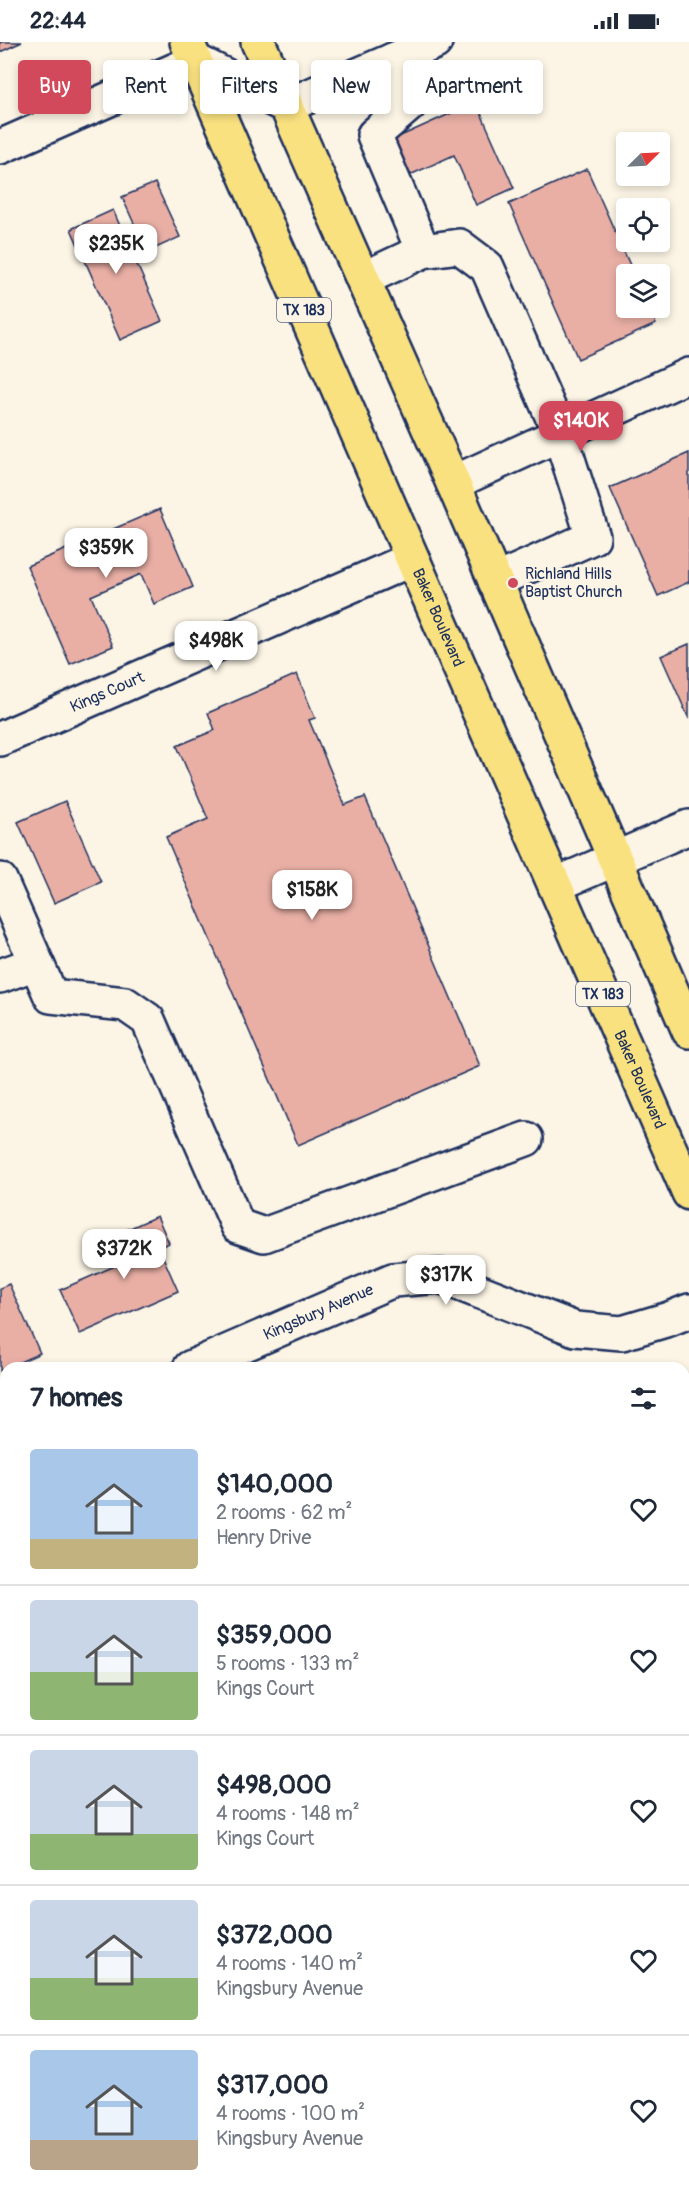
<!DOCTYPE html>
<html lang="en">
<head>
<meta charset="utf-8">
<style>
	:root { --surface:#fff; --page:#f6f6f7; --text:#1f2937; --muted:#747a83; --line:#e0e1e3; --accent:#d1495b }
	body { margin:0; font-family:Pangolin,sans-serif; background:var(--page); color:var(--text); height:100vh; display:flex; flex-direction:column; font-size:22px; white-space:nowrap }
	* { box-sizing:border-box; margin:0 }
	p { font-size:20px; color:var(--muted) }
	.icon { flex:none; width:33px; height:33px; fill:none; stroke:currentColor; stroke-width:2; stroke-linecap:round; stroke-linejoin:round }
	.map { position:relative; flex:1; overflow:hidden }
	.drawer { position:absolute; left:0px; top:1320px; width:690px; height:834px; display:flex; flex-direction:column; background:var(--surface); border-radius:18px 18px 0 0; box-shadow:0 3px 9px #0003 }
	.drawer>* { flex:none }
	.top-card { position:absolute; left:18px; top:18px; width:654px; height:54px; display:flex; gap:12px }
	.needle { width:39px; rotate:66deg }
	.fabs { position:absolute; left:616px; top:90px; display:grid; gap:12px }
	.fabs a { display:grid; place-items:center; width:54px; height:54px; border-radius:6px; background:var(--surface); box-shadow:0 3px 9px #0003; font-size:30px }
	.price { position:absolute; translate:-50% -51px; padding:0 14px; border-radius:12px; background:#fff; color:#222; font-size:20px; line-height:39px; filter:drop-shadow(0 2px 3px #0008) }
	.price::after { content:''; position:absolute; left:50%; top:36px; width:18px; height:14px; margin-left:-9px; background:inherit; clip-path:polygon(0 0,100% 0,50% 100%) }
	.price.selected { background:var(--accent); color:#fff }
	ul { padding:0; list-style:none }
	li { display:flex; align-items:center; gap:18px; height:150px; padding:0 30px }
	li+li { border-top:2px solid var(--line) }
	li span { display:grid; place-items:center; flex:none; width:168px; height:120px; border-radius:6px; color:#555 }
	li>.icon { margin-inline-start:auto }
	span .icon { width:72px; height:72px; fill:#fffc; stroke-width:1 }
	li b { font-size:26px }
	h2 { display:flex; justify-content:space-between; align-items:center; height:72px; padding:0 30px; font-size:26px }
	.pill { padding:0 21px; border-radius:6px; background:var(--surface); box-shadow:0 3px 9px #0003; font-size:21px; line-height:54px }
	.pill.selected { background:var(--accent); color:#fff }
	.status { display:flex; justify-content:space-between; align-items:center; height:42px; padding:0 30px; background:var(--surface); direction:ltr }
	.status svg { height:16px; fill:currentColor }
	.map>svg:first-child { display:block }
	.building { fill:#e9afa5; stroke:#1b2f5e; stroke-width:1.5 }
	.lines { fill:none; stroke-linecap:round; stroke-linejoin:round }
	.minor-casing { stroke:#1b2f5e; stroke-width:38 }
	.major-casing { stroke:#1b2f5e; stroke-width:38 }
	.minor { stroke:#fcf5e5; stroke-width:33 }
	.major { stroke:#fae180; stroke-width:33 }
	.poi-dot { fill:#d1495b; stroke:#fcf5e5; stroke-width:2 }
	.labels { text-anchor:middle; dominant-baseline:central; stroke-width:4.5; stroke-linejoin:round; paint-order:stroke }
	.shield { fill:#fcf5e5; stroke:#5e6a86; stroke-width:1.5 }
	.shield-label { font-size:15px; font-weight:bold; fill:#1b2f5e }
	.poi-label { font-size:16px; fill:#1b2f5e; stroke:#fcf5e5; text-anchor:start }
	.street-label { font-size:16px; fill:#1b2f5e; stroke:#fcf5e5 }
</style>
</head>
<body>
<div class="status"><b>22:44</b><svg viewBox="0 0 49 12"><path d="M0 12V9h3v3zM5 12V6h3v6zM10 12V3h3v9zM15 12V0h3v12zM26 1h20v11H26zM47 4h2v5h-2z"/></svg></div>
<div class="map">
<svg width="689" height="2154" viewBox="0 0 689 2154">
	<rect width="100%" height="100%" fill="#fcf5e5"/>
	<filter id="ink" filterUnits="userSpaceOnUse"><feTurbulence type="fractalNoise" baseFrequency=".0167" numOctaves="2"/><feDisplacementMap in="SourceGraphic" scale="12" xChannelSelector="R" yChannelSelector="G"/><feConvolveMatrix kernelMatrix="1 2 1 2 8 2 1 2 1" color-interpolation-filters="sRGB"/></filter>
	<g filter="url(#ink)">
		<!-- building -->
		<g class="building">
			<polygon points="0,0 22,0 0,10"/>
			<polygon points="476,60 514,146 476,163 454,113 410,133 394,97"/>
			<polygon points="587,127 634,232 627,232 627,266 649,266 656,282 578,317 509,162"/>
			<polygon points="155,141 180,195 147,210 122,155"/>
			<polygon points="113,168 162,279 120,298 71,187"/>
			<polygon points="689,411 689,540 658,554 610,446"/>
			<polygon points="160,467 193,545 154,562 141,532 91,554 113,604 70,622 27,524"/>
			<polygon points="689,602 689,677 661,614"/>
			<polygon points="297,632 315,676 309,678 345,763 365,755 480,1024 298,1103 166,795 208,777 177,704 215,688 208,671"/>
			<polygon points="65,759 101,840 54,861 18,780"/>
			<polygon points="157,1174 169,1201 159,1206 178,1249 80,1292 60,1248 126,1219 115,1193"/>
			<polygon points="9,1242 40,1311 0,1329 0,1246"/>
			<polygon points="6,1475 6,1533 0,1536 0,1477"/>
			<polygon points="689,1724 689,1786 684,1775 684,1726"/>
			<polygon points="6,1792 6,1839 0,1842 0,1795"/>
			<polygon points="6,2025 6,2079 0,2081 0,2028"/>
			<polygon points="684,2078 689,2090 689,2109 684,2111"/>
			<polygon points="459,2148 505,2148 508,2154 462,2154"/>
			<polygon points="532,2148 598,2148 583,2154 535,2154"/>
		</g>
		<g class="lines">
			<!-- minor casing -->
			<g class="minor-casing">
				<g id="minor">
					<polyline points="393,18 410,62 374,93 423,209"/>
					<polyline points="0,105 196,19 286,64 435,0"/>
					<polyline points="363,237 423,209 459,204 487,225 560,392 593,495 495,539"/>
					<polyline points="453,441 689,333"/>
					<path id="s1" d="M0,697l412,-180"/>
					<polyline points="0,838 51,954 125,962 148,978 238,1184 264,1193 526,1097"/>
					<polyline points="555,843 689,785"/>
					<polyline points="0,934 36,921"/>
					<path id="s2" d="M190,1326l203,-88 47,-4 135,53 47,4 47,-14 20,-8"/>
					<polyline points="0,1408 6,1405"/>
					<polyline points="684,1630 689,1628"/>
					<polyline points="0,1931 6,1929"/>
				</g>
			</g>
			<!-- major casing -->
			<g class="major-casing">
				<g id="major">
					<path id="s3" d="M187,0l502,1151"/>
					<polyline points="258,0 453,441 689,989"/>
				</g>
			</g>
			<!-- minor -->
			<use href="#minor" class="minor"/>
			<!-- major -->
			<use href="#major" class="major"/>
		</g>
	</g>
	<!-- markers -->
	<circle class="poi-dot" cx="513" cy="541" r="6"/>
	<g class="labels">
		<!-- shield labels -->
		<g class="shield">
			<rect x="277" y="256" width="54" height="24" rx="4.5"/>
			<rect x="576" y="940" width="54" height="24" rx="4.5"/>
		</g>
		<g class="shield-label">
			<text x="304" y="268">TX 183</text>
			<text x="603" y="952">TX 183</text>
		</g>
		<!-- poi labels -->
		<g class="poi-label">
			<text x="525" y="532">Richland Hills<tspan x="525" dy="18">Baptist Church</tspan></text>
		</g>
		<!-- street labels -->
		<g class="street-label">
			<text stroke="none"><textPath href="#s3" startOffset="628">Baker Boulevard</textPath></text>
			<text stroke="none"><textPath href="#s1" startOffset="117">Kings Court</textPath></text>
			<text stroke="none"><textPath href="#s3" startOffset="1132">Baker Boulevard</textPath></text>
			<text stroke="none"><textPath href="#s2" startOffset="140">Kingsbury Avenue</textPath></text>
		</g>
	</g>
</svg>
<div class="fabs">
<a><svg class="needle" viewBox="-14 -14 28 28"><path d="M0-13l5 13h-10z" fill="#e53935"/><path d="M0 13l5-13h-10z" fill="#747a83"/></svg></a>
<a><svg class="icon" aria-label="locate" viewBox="0 0 24 24"><circle cx="12" cy="12" r="6"/><path d="M12 2v4M12 18v4M2 12h4M18 12h4"/></svg></a>
<a><svg class="icon" aria-label="layers" viewBox="0 0 24 24"><path d="M12 4l9 5-9 5-9-5zM3 14l9 5 9-5"/></svg></a>
</div>
<b class="price" style="left:116px;top:233px">$235K</b>
<b class="price selected" style="left:581px;top:410px">$140K</b>
<b class="price" style="left:106px;top:537px">$359K</b>
<b class="price" style="left:216px;top:630px">$498K</b>
<b class="price" style="left:312px;top:879px">$158K</b>
<b class="price" style="left:124px;top:1238px">$372K</b>
<b class="price" style="left:446px;top:1264px">$317K</b>
<div class="top-card">
<a class="pill selected">Buy</a>
<a class="pill">Rent</a>
<a class="pill">Filters</a>
<a class="pill">New</a>
<a class="pill">Apartment</a>
</div>
<section class="drawer">
<h2>7 homes<svg class="icon" aria-label="filters" viewBox="0 0 24 24"><path d="M4 7h16M4 17h16"/><circle cx="9" cy="7" r="2"/><circle cx="15" cy="17" r="2"/></svg></h2>
<ul>
<li><span style="background:linear-gradient(#a9c7e8 75%,#c2b280 0)"><svg class="icon" aria-label="home" viewBox="0 0 24 24"><path d="M3 11l9-7 9 7M6 9v11h12V9"/></svg></span><div><b>$140,000</b><p>2 rooms · 62 m²</p><p>Henry Drive</p></div><svg class="icon" aria-label="heart" viewBox="0 0 24 24"><path d="M12 20l-8-8c-3-5 5-10 8-4 3-6 11-1 8 4z"/></svg></li>
<li><span style="background:linear-gradient(#c9d6e8 60%,#8fb573 0)"><svg class="icon" aria-label="home" viewBox="0 0 24 24"><path d="M3 11l9-7 9 7M6 9v11h12V9"/></svg></span><div><b>$359,000</b><p>5 rooms · 133 m²</p><p>Kings Court</p></div><svg class="icon" aria-label="heart" viewBox="0 0 24 24"><path d="M12 20l-8-8c-3-5 5-10 8-4 3-6 11-1 8 4z"/></svg></li>
<li><span style="background:linear-gradient(#c9d6e8 70%,#8fb573 0)"><svg class="icon" aria-label="home" viewBox="0 0 24 24"><path d="M3 11l9-7 9 7M6 9v11h12V9"/></svg></span><div><b>$498,000</b><p>4 rooms · 148 m²</p><p>Kings Court</p></div><svg class="icon" aria-label="heart" viewBox="0 0 24 24"><path d="M12 20l-8-8c-3-5 5-10 8-4 3-6 11-1 8 4z"/></svg></li>
<li><span style="background:linear-gradient(#c9d6e8 65%,#8fb573 0)"><svg class="icon" aria-label="home" viewBox="0 0 24 24"><path d="M3 11l9-7 9 7M6 9v11h12V9"/></svg></span><div><b>$372,000</b><p>4 rooms · 140 m²</p><p>Kingsbury Avenue</p></div><svg class="icon" aria-label="heart" viewBox="0 0 24 24"><path d="M12 20l-8-8c-3-5 5-10 8-4 3-6 11-1 8 4z"/></svg></li>
<li><span style="background:linear-gradient(#a9c7e8 75%,#b9a48a 0)"><svg class="icon" aria-label="home" viewBox="0 0 24 24"><path d="M3 11l9-7 9 7M6 9v11h12V9"/></svg></span><div><b>$317,000</b><p>4 rooms · 100 m²</p><p>Kingsbury Avenue</p></div><svg class="icon" aria-label="heart" viewBox="0 0 24 24"><path d="M12 20l-8-8c-3-5 5-10 8-4 3-6 11-1 8 4z"/></svg></li>
</ul>
</section>
</div>
</body>
</html>
